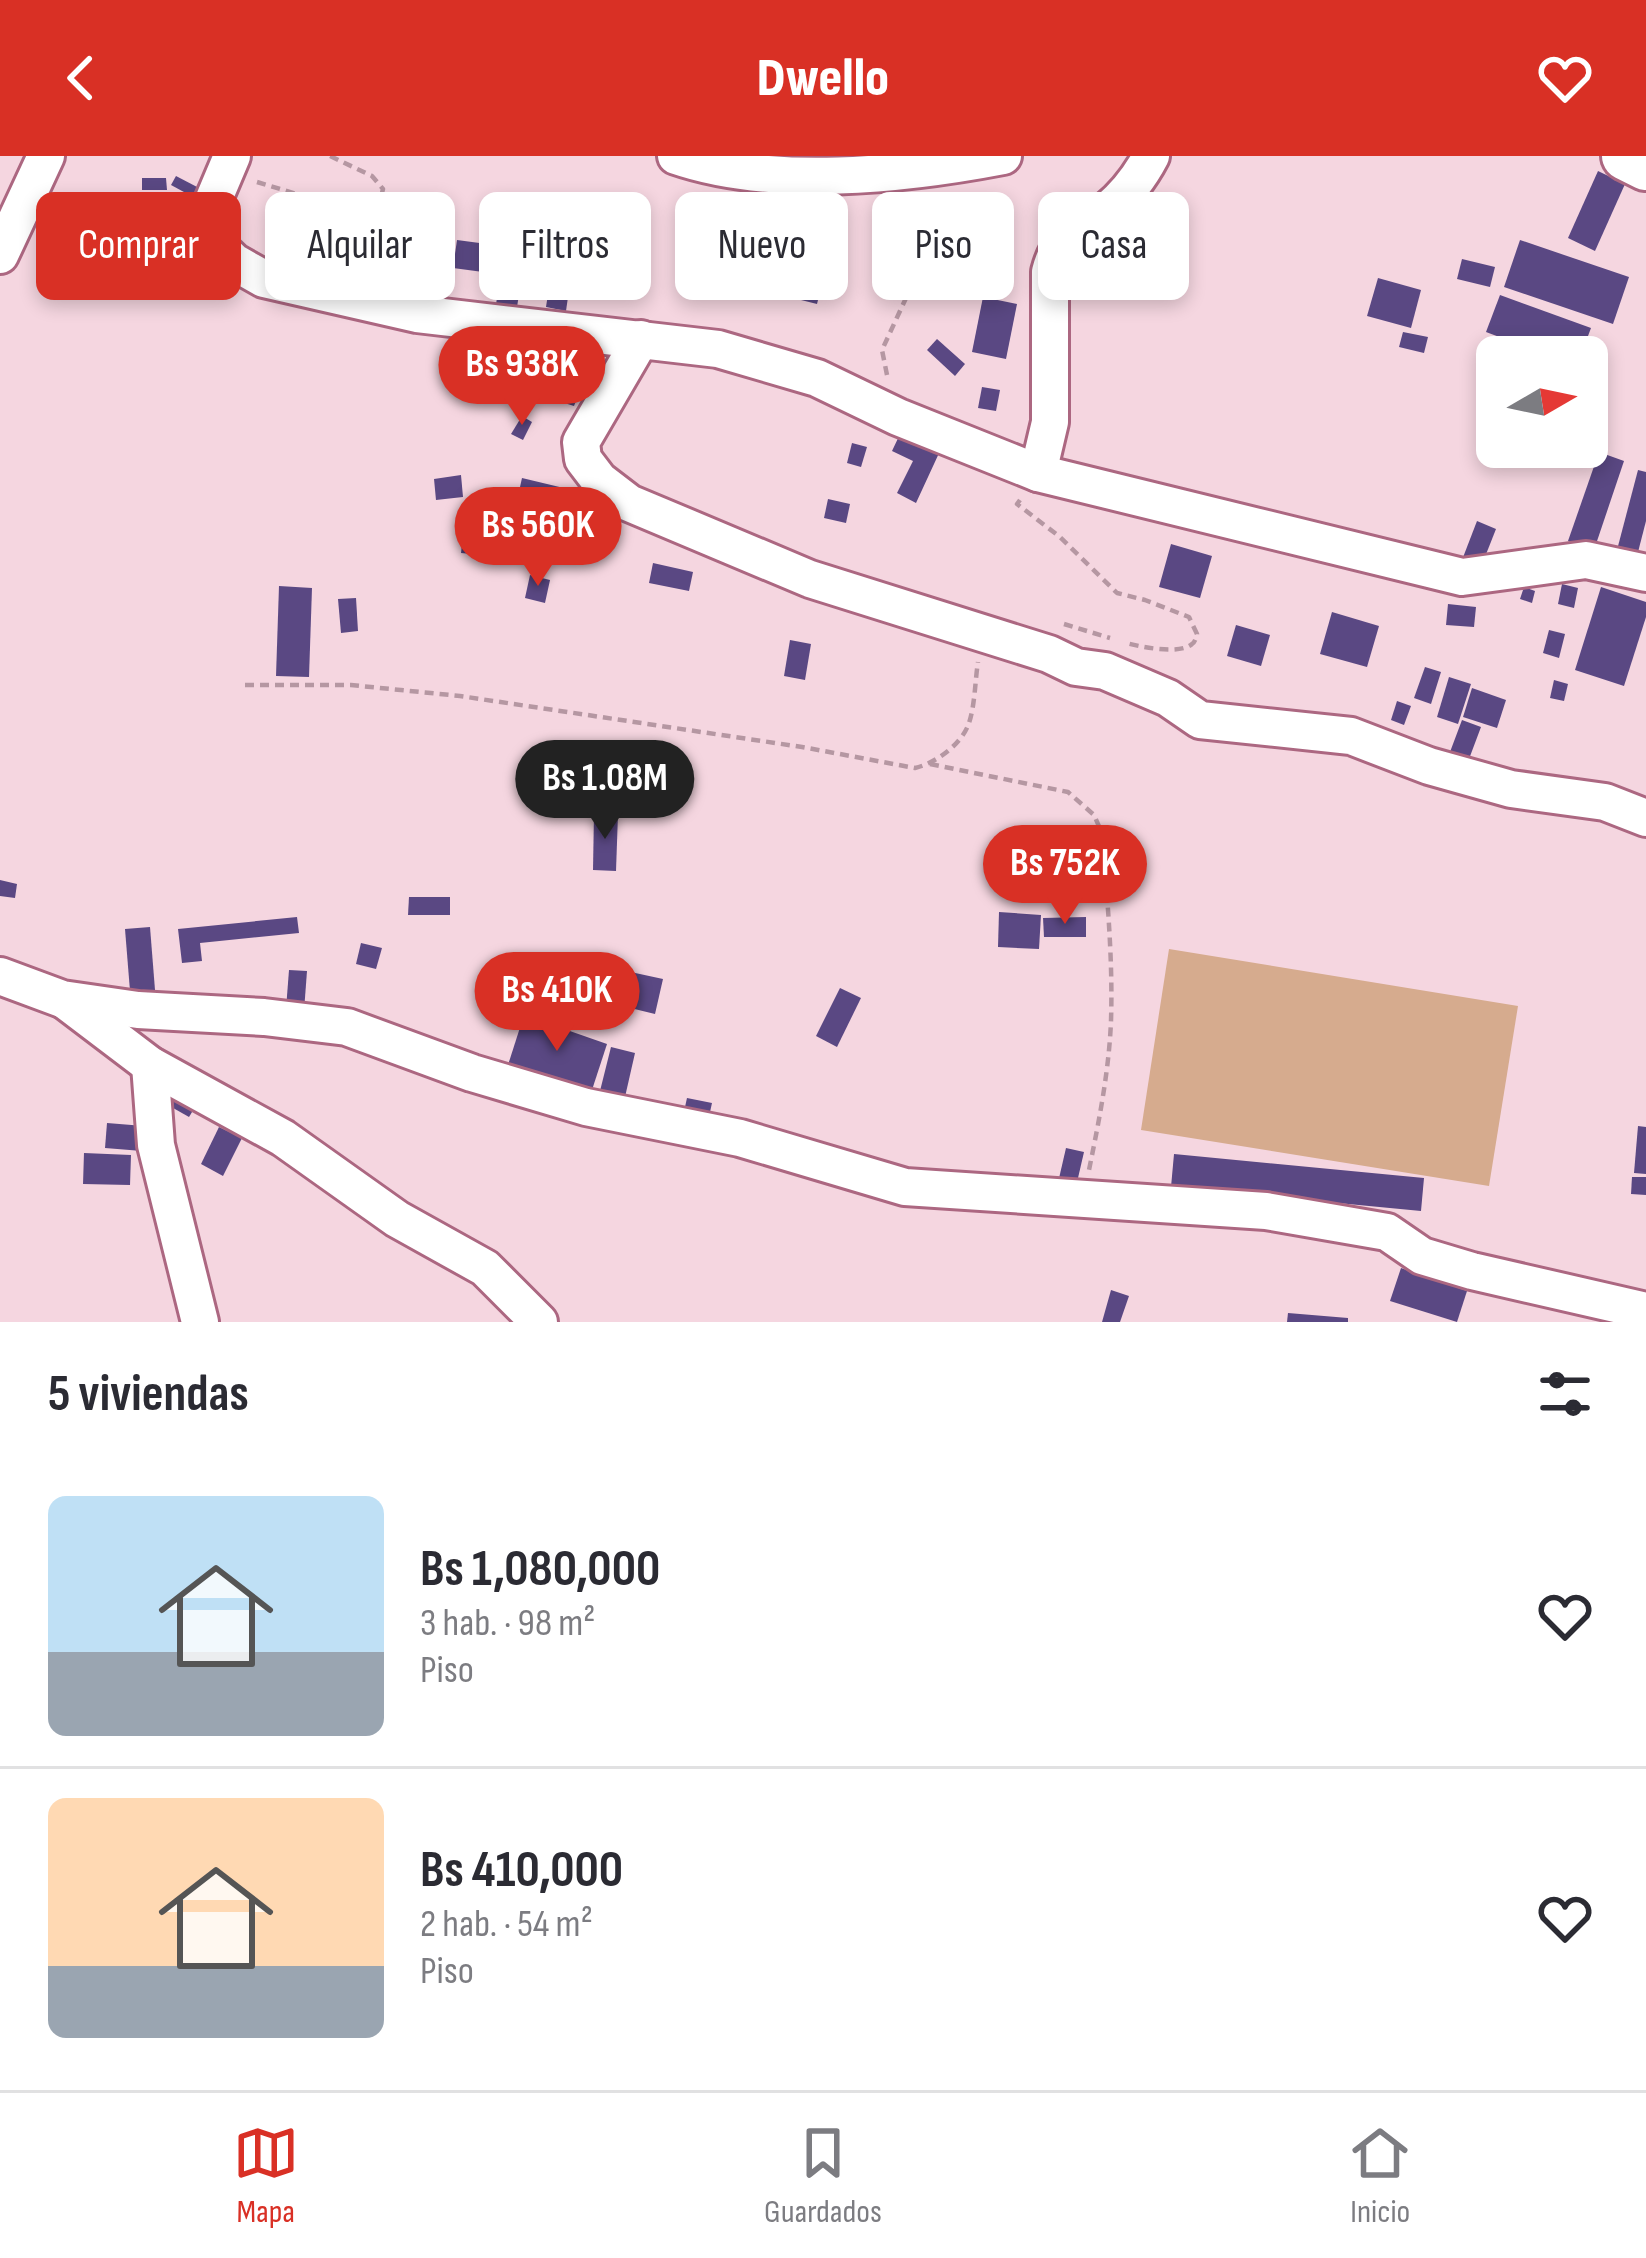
<!DOCTYPE html>
<html lang="es">
<head>
<meta charset="utf-8">
<style>
	:root { --surface:#fff; --page:#f2f2f3; --text:#2b2b33; --muted:#7c7c81; --line:#e1e1e2; --accent:#d93025 }
	body { margin:0; font-family:"Sofia Sans Condensed",sans-serif; background:var(--page); color:var(--text); height:100vh; display:flex; flex-direction:column; font-size:45px; white-space:nowrap }
	* { box-sizing:border-box; margin:0 }
	p { font-size:39px; color:var(--muted) }
	.icon { flex:none; width:66px; height:66px; fill:none; stroke:currentColor; stroke-width:2; stroke-linecap:round; stroke-linejoin:round }
	.map { position:relative; height:1166px; overflow:hidden }
	.panel { display:flex; flex-direction:column; background:var(--surface); flex:1 }
	.panel>* { flex:none }
	.banner { position:absolute; left:36px; top:36px; width:1575px; height:108px; display:flex; gap:24px }
	.needle { width:78px; rotate:81deg }
	.fabs { position:absolute; left:1476px; top:180px; display:grid; gap:24px }
	.fabs a { display:grid; place-items:center; width:132px; height:132px; border-radius:18px; background:var(--surface); box-shadow:0 6px 18px #0003; font-size:60px }
	.price { position:absolute; translate:-50% -102px; padding:0 27px; border-radius:42px; background:var(--accent); color:#fff; font-size:39px; line-height:78px; filter:drop-shadow(0 3px 6px #0008) }
	.price::after { content:''; position:absolute; left:50%; top:72px; width:36px; height:27px; margin-left:-18px; background:inherit; clip-path:polygon(0 0,100% 0,50% 100%) }
	.price.active { background:#222; color:#fff }
	ul { padding:0; list-style:none }
	li { display:flex; align-items:center; gap:36px; height:300px; padding:0 48px }
	li+li { border-top:3px solid var(--line) }
	li span { display:grid; place-items:center; flex:none; width:336px; height:240px; border-radius:18px; color:#555 }
	li>.icon { margin-inline-start:auto }
	span .icon { width:144px; height:144px; fill:#fffc; stroke-width:1 }
	li b { font-size:51px }
	h2 { display:flex; justify-content:space-between; align-items:center; height:144px; padding:0 48px; font-size:51px }
	.tag { padding:0 42px; border-radius:18px; background:var(--surface); box-shadow:0 6px 18px #0003; font-size:42px; line-height:108px }
	.tag.active { background:var(--accent); color:#fff }
	header { display:flex; justify-content:space-between; align-items:center; height:156px; padding:0 48px; background:var(--accent); color:#fff; font-size:54px; font-weight:800 }
	.tab-bar { display:flex; justify-content:space-around; align-items:center; height:168px; border-top:3px solid var(--line); background:var(--surface); font-size:33px; color:var(--muted) }
	.tab-bar a { display:grid; justify-items:center; gap:6px }
	.tab-bar .active { color:var(--accent) }
	.map>svg:first-child { display:block }
	.green { fill:#d6ab8e }
	.building { fill:#5a4883 }
	.lines { fill:none; stroke-linecap:round; stroke-linejoin:round }
	.minor-casing { stroke:#ac6781; stroke-width:42 }
	.major-casing { stroke:#ac6781; stroke-width:54 }
	.path { stroke:#b597a2; stroke-width:4.5; stroke-dasharray:9 6; stroke-linecap:butt }
	.minor { stroke:#fff; stroke-width:36 }
	.major { stroke:#fff; stroke-width:48 }
</style>
</head>
<body>
<header><svg class="icon" aria-label="back" viewBox="0 0 24 24"><path d="M15 5l-7 7 7 7"/></svg>Dwello<svg class="icon" aria-label="heart" viewBox="0 0 24 24"><path d="M12 20l-8-8c-3-5 5-10 8-4 3-6 11-1 8 4z"/></svg></header>
<div class="map">
<svg width="1646" height="1166" viewBox="0 0 1646 1166">
	<rect width="100%" height="100%" fill="#f5d6e0"/>
	<!-- green -->
	<polygon class="green" points="1169,793 1518,850 1489,1030 1141,974"/>
	<!-- building -->
	<g class="building">
		<polygon points="1598,15 1625,28 1595,95 1568,82"/>
		<polygon points="176,20 199,32 195,42 171,29"/>
		<polygon points="142,22 166,22 167,34 142,34"/>
		<polygon points="158,37 191,40 190,55 157,52"/>
		<polygon points="182,55 183,91 151,92 150,56"/>
		<polygon points="389,73 415,82 400,124 374,115"/>
		<polygon points="530,83 550,87 546,110 526,106"/>
		<polygon points="457,84 502,90 498,118 453,112"/>
		<polygon points="1520,84 1629,121 1613,168 1504,131"/>
		<polygon points="505,97 525,100 517,151 496,148"/>
		<polygon points="1462,103 1495,111 1490,131 1457,123"/>
		<polygon points="939,105 966,107 966,133 938,133"/>
		<polygon points="807,119 823,124 817,148 801,144"/>
		<polygon points="1378,122 1421,134 1411,172 1367,160"/>
		<polygon points="548,138 568,141 566,155 546,151"/>
		<polygon points="1500,139 1591,172 1580,201 1553,201 1486,176"/>
		<polygon points="983,141 1017,148 1006,203 972,196"/>
		<polygon points="1403,176 1428,181 1424,197 1399,191"/>
		<polygon points="937,183 965,208 955,220 927,194"/>
		<polygon points="545,223 580,234 574,250 539,239"/>
		<polygon points="982,231 1000,234 996,255 978,252"/>
		<polygon points="522,260 532,266 523,284 511,278"/>
		<polygon points="901,276 940,295 916,347 897,337 913,305 892,295"/>
		<polygon points="852,287 867,291 861,311 847,307"/>
		<polygon points="1599,296 1624,305 1594,394 1568,385"/>
		<polygon points="1638,314 1646,316 1646,365 1637,400 1617,394"/>
		<polygon points="461,319 463,341 436,344 434,323"/>
		<polygon points="522,322 572,334 564,369 514,358"/>
		<polygon points="828,343 850,348 846,367 824,362"/>
		<polygon points="466,354 497,358 493,400 461,397"/>
		<polygon points="1477,365 1496,373 1481,411 1462,404"/>
		<polygon points="1171,388 1212,400 1200,442 1159,431"/>
		<polygon points="653,407 693,416 689,435 649,427"/>
		<polygon points="530,419 550,424 545,447 525,442"/>
		<polygon points="1562,428 1578,432 1574,452 1558,448"/>
		<polygon points="279,430 312,432 309,521 276,520"/>
		<polygon points="1524,431 1535,435 1532,447 1520,443"/>
		<polygon points="1601,431 1646,446 1646,461 1624,530 1575,514"/>
		<polygon points="356,442 358,475 341,477 338,443"/>
		<polygon points="1448,448 1476,451 1474,471 1446,469"/>
		<polygon points="1332,456 1379,470 1367,511 1320,498"/>
		<polygon points="1236,469 1270,479 1261,510 1227,500"/>
		<polygon points="1549,474 1565,478 1559,502 1543,497"/>
		<polygon points="790,484 811,488 805,524 784,520"/>
		<polygon points="1425,511 1441,516 1431,548 1414,542"/>
		<polygon points="1449,521 1471,528 1458,568 1437,561"/>
		<polygon points="1554,524 1568,528 1564,545 1550,542"/>
		<polygon points="1472,532 1506,544 1497,572 1463,561"/>
		<polygon points="1397,545 1411,550 1404,569 1391,564"/>
		<polygon points="1462,564 1481,571 1469,603 1450,596"/>
		<polygon points="594,657 618,658 616,715 593,714"/>
		<polygon points="0,724 17,728 15,742 0,740"/>
		<polygon points="409,741 450,741 450,759 408,759"/>
		<polygon points="999,756 1041,759 1039,793 998,791"/>
		<polygon points="297,761 299,777 200,787 202,805 182,807 178,773"/>
		<polygon points="1086,761 1086,781 1044,781 1043,762"/>
		<polygon points="150,771 155,834 130,835 125,773"/>
		<polygon points="361,787 382,792 376,813 356,808"/>
		<polygon points="289,814 307,815 304,855 286,853"/>
		<polygon points="626,815 663,823 655,858 618,849"/>
		<polygon points="840,832 861,842 837,891 816,880"/>
		<polygon points="524,859 607,888 591,937 508,909"/>
		<polygon points="611,891 635,897 625,941 600,935"/>
		<polygon points="167,930 197,948 189,961 159,944"/>
		<polygon points="687,942 712,947 708,965 683,960"/>
		<polygon points="107,967 144,970 142,995 105,992"/>
		<polygon points="1638,970 1646,971 1646,1018 1634,1017"/>
		<polygon points="219,971 242,982 223,1020 201,1008"/>
		<polygon points="1066,992 1084,996 1075,1035 1057,1031"/>
		<polygon points="84,997 131,999 130,1029 83,1028"/>
		<polygon points="1174,998 1424,1022 1421,1055 1171,1031"/>
		<polygon points="1632,1021 1646,1021 1646,1039 1631,1038"/>
		<polygon points="1401,1112 1467,1135 1457,1166 1390,1145"/>
		<polygon points="1111,1134 1129,1140 1120,1166 1102,1166"/>
		<polygon points="1288,1157 1348,1162 1348,1166 1287,1166"/>
	</g>
	<g class="lines">
		<!-- minor casing -->
		<g class="minor-casing">
			<g id="minor">
				<polyline points="232,0 213,45 210,83 234,106 264,123 417,158 718,193 817,222 898,261 1038,317 1462,421 1586,404 1646,417"/>
				<path d="M676,0c96,33 228,19 327,0"/>
				<polyline points="0,99 46,0"/>
				<polyline points="641,183 581,286 583,303 599,324 629,347 810,423 1049,498 1076,511 1105,515 1168,542 1200,564 1351,580 1429,610 1511,633 1605,646 1646,662"/>
				<path d="M1038,317l12,-51v-150c10,-39 29,-39 58,-62 18,-15 32,-33 43,-54"/>
				<polyline points="0,820 62,843 138,854 264,861 347,871 472,917 586,951 740,982 905,1031 1266,1055 1387,1076 1422,1100 1472,1115 1646,1155"/>
				<polyline points="67,846 150,909 283,982 397,1063 485,1112 539,1166"/>
				<polyline points="150,909 156,989 200,1166"/>
			</g>
		</g>
		<!-- major casing -->
		<g class="major-casing">
			<polyline id="major" points="1626,0 1646,10"/>
		</g>
		<!-- path -->
		<g class="path">
			<polyline points="257,26 346,53 368,50 380,45 383,33 372,20 330,0"/>
			<polyline points="887,219 882,194 906,142 924,136"/>
			<path d="M1020,344l-3,4 43,33 57,56 28,7 44,17 8,17c-1,4 -2,8 -5,10 -12,11 -51,3 -66,-1"/>
			<polyline points="1064,468 1110,482"/>
			<path d="M245,529h106l109,11 342,51 113,21c21,-5 47,-24 54,-45 6,-18 6,-42 9,-61"/>
			<path d="M930,608l138,28 26,23 8,18c5,63 11,125 9,188 -2,50 -12,100 -22,149"/>
		</g>
		<!-- minor -->
		<use href="#minor" class="minor"/>
		<!-- major -->
		<use href="#major" class="major"/>
	</g>
</svg>
<div class="fabs">
<a><svg class="needle" viewBox="-14 -14 28 28"><path d="M0-13l5 13h-10z" fill="#e53935"/><path d="M0 13l5-13h-10z" fill="#7c7c81"/></svg></a>
</div>
<b class="price" style="left:522px;top:272px">Bs 938K</b>
<b class="price" style="left:538px;top:433px">Bs 560K</b>
<b class="price active" style="left:605px;top:686px">Bs 1.08M</b>
<b class="price" style="left:1065px;top:771px">Bs 752K</b>
<b class="price" style="left:557px;top:898px">Bs 410K</b>
<div class="banner">
<a class="tag active">Comprar</a>
<a class="tag">Alquilar</a>
<a class="tag">Filtros</a>
<a class="tag">Nuevo</a>
<a class="tag">Piso</a>
<a class="tag">Casa</a>
</div>
</div>
<section class="panel">
<h2>5 viviendas<svg class="icon" aria-label="filters" viewBox="0 0 24 24"><path d="M4 7h16M4 17h16"/><circle cx="9" cy="7" r="2"/><circle cx="15" cy="17" r="2"/></svg></h2>
<ul>
<li><span style="background:linear-gradient(#bfe0f5 65%,#9aa5b1 0)"><svg class="icon" aria-label="home" viewBox="0 0 24 24"><path d="M3 11l9-7 9 7M6 9v11h12V9"/></svg></span><div><b>Bs 1,080,000</b><p>3 hab. · 98 m²</p><p>Piso</p></div><svg class="icon" aria-label="heart" viewBox="0 0 24 24"><path d="M12 20l-8-8c-3-5 5-10 8-4 3-6 11-1 8 4z"/></svg></li>
<li><span style="background:linear-gradient(#ffd9b3 70%,#9aa5b1 0)"><svg class="icon" aria-label="home" viewBox="0 0 24 24"><path d="M3 11l9-7 9 7M6 9v11h12V9"/></svg></span><div><b>Bs 410,000</b><p>2 hab. · 54 m²</p><p>Piso</p></div><svg class="icon" aria-label="heart" viewBox="0 0 24 24"><path d="M12 20l-8-8c-3-5 5-10 8-4 3-6 11-1 8 4z"/></svg></li>
</ul>
</section>
<nav class="tab-bar">
<a class="active"><svg class="icon" aria-label="map" viewBox="0 0 24 24"><path d="M3 6l6-2 6 2 6-2v14l-6 2-6-2-6 2zM9 4v14M15 6v14"/></svg>Mapa</a>
<a><svg class="icon" aria-label="saved" viewBox="0 0 24 24"><path d="M7 4h10v16l-5-4-5 4z"/></svg>Guardados</a>
<a><svg class="icon" aria-label="home" viewBox="0 0 24 24"><path d="M3 11l9-7 9 7M6 9v11h12V9"/></svg>Inicio</a>
</nav>
</body>
</html>
